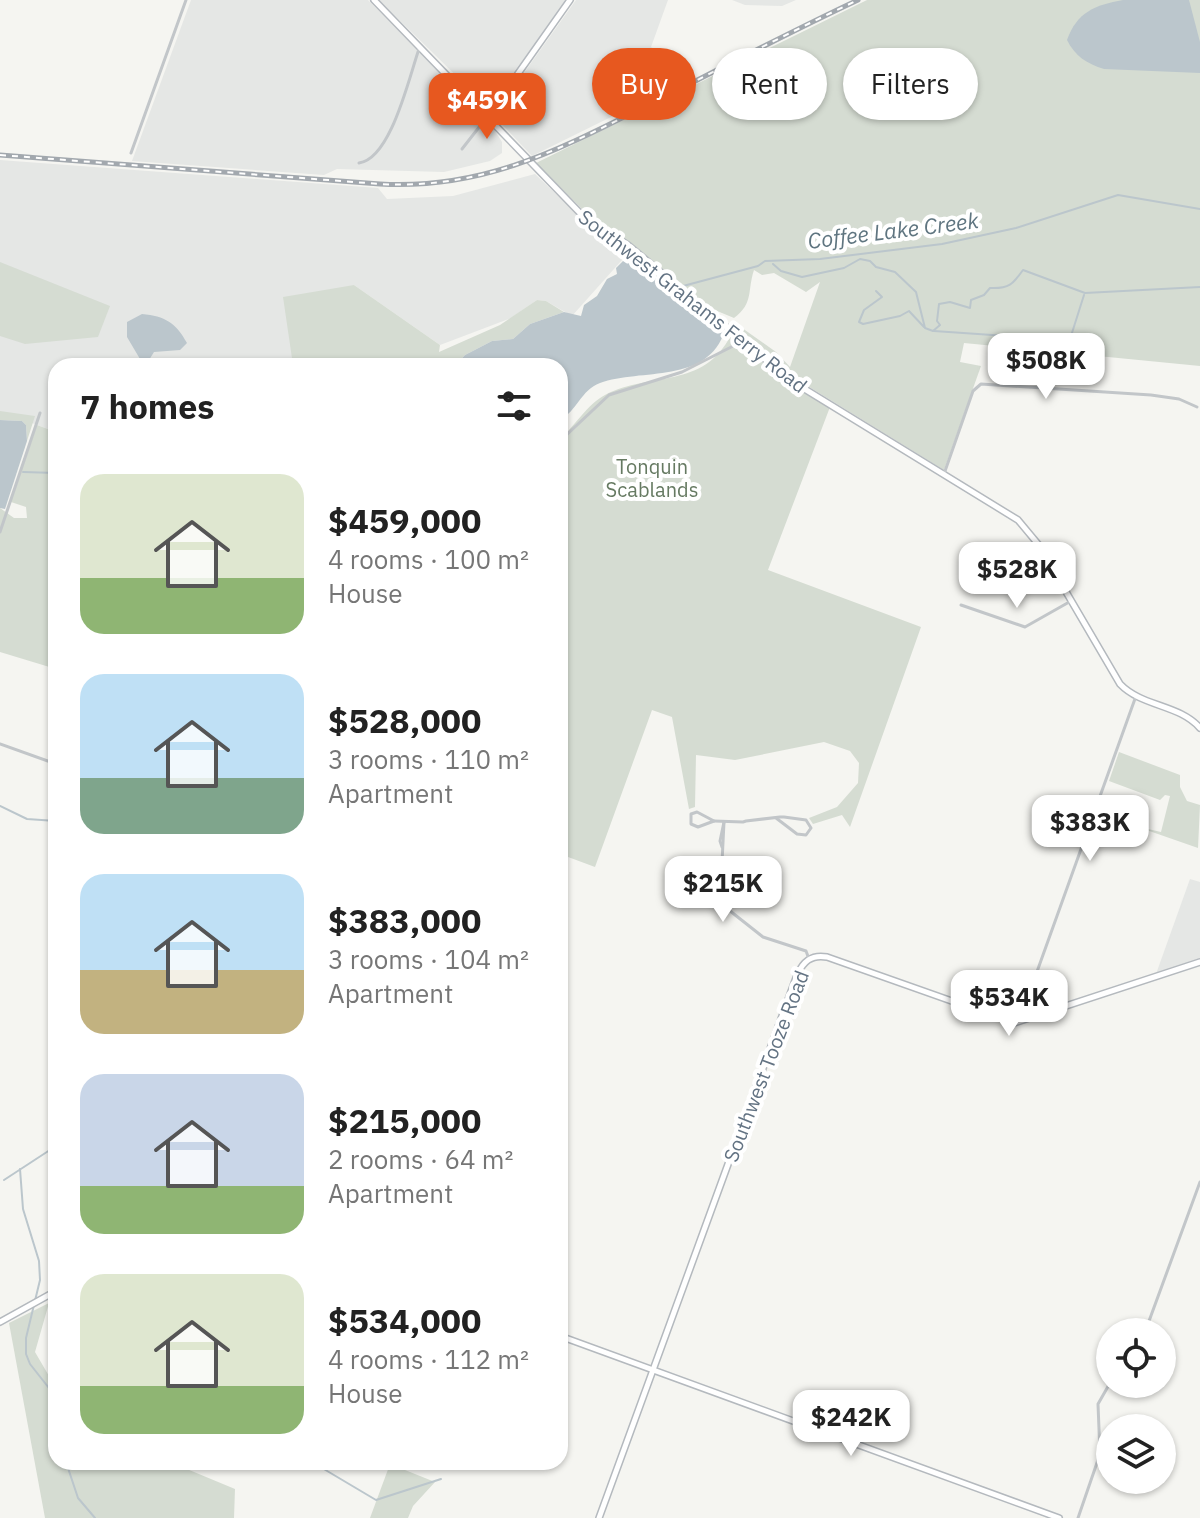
<!DOCTYPE html>
<html lang="en">
<head>
<meta charset="utf-8">
<style>
	:root { --surface:#fff; --page:#f6f6f6; --text:#222; --muted:#767676; --accent:#e7581f }
	body { margin:0; font-family:"IBM Plex Sans",sans-serif; background:var(--page); color:var(--text); height:100vh; display:flex; flex-direction:column; font-size:30px; white-space:nowrap }
	* { box-sizing:border-box; margin:0 }
	p { font-size:26px; color:var(--muted) }
	.icon { flex:none; width:44px; height:44px; fill:none; stroke:currentColor; stroke-width:2; stroke-linecap:round; stroke-linejoin:round }
	.map { position:relative; flex:1; overflow:hidden }
	.panel { position:absolute; left:48px; top:358px; width:520px; height:1112px; display:flex; flex-direction:column; background:var(--surface); border-radius:24px; box-shadow:0 2px 6px #0004 }
	.panel>* { flex:none }
	.guide { position:absolute; left:592px; top:48px; width:488px; height:72px; display:flex; gap:16px }
	.tools { position:absolute; left:1096px; top:1318px; display:grid; gap:16px }
	.tools a { display:grid; place-items:center; width:80px; height:80px; border-radius:50%; background:var(--surface); box-shadow:0 2px 6px #0004; font-size:40px }
	.price { position:absolute; translate:-50% -68px; padding:0 18px; border-radius:16px; background:#fff; color:#222; font-size:26px; line-height:52px; filter:drop-shadow(0 2px 4px #0008) }
	.price::after { content:''; position:absolute; left:50%; top:48px; width:24px; height:18px; margin-left:-12px; background:inherit; clip-path:polygon(0 0,100% 0,50% 100%) }
	.price.on { background:var(--accent); color:#fff }
	ul { padding:0; list-style:none }
	li { display:flex; align-items:center; gap:24px; height:200px; padding:0 32px }
	li span { display:grid; place-items:center; flex:none; width:224px; height:160px; border-radius:24px; color:#555 }
	li>.icon { margin-inline-start:auto }
	span .icon { width:96px; height:96px; fill:#fffc; stroke-width:1 }
	li b { font-size:34px }
	h2 { display:flex; justify-content:space-between; align-items:center; height:96px; padding:0 32px; font-size:34px }
	.chip { padding:0 28px; border-radius:36px; background:var(--surface); box-shadow:0 2px 6px #0004; font-size:28px; line-height:72px }
	.chip.on { background:var(--accent); color:#fff }
	.map>svg:first-child { display:block }
	.built { fill:#e5e7e5 }
	.green { fill:#d5dcd2 }
	.water { fill:#bbc6cc }
	.lines { fill:none; stroke-linecap:round; stroke-linejoin:round }
	.stream { stroke:#bbc6cc; stroke-width:2 }
	.secondary-casing { stroke:#b4b9be; stroke-width:8 }
	.street { stroke:#c2c6c9; stroke-width:3 }
	.secondary { stroke:#fff; stroke-width:5 }
	.rail-casing { stroke:#a2a8ae; stroke-width:5 }
	.rail { stroke:#fff; stroke-width:2; stroke-dasharray:6; stroke-linecap:butt }
	.labels { text-anchor:middle; dominant-baseline:central; stroke-width:8; stroke-linejoin:round; paint-order:stroke }
	.street-label { font-size:20px; fill:#637383; stroke:#fff }
	.park-label { font-size:20px; fill:#667a62; stroke:#fff }
	.water-label { font-size:22px; font-style:italic; fill:#5f7580; stroke:#fff }
</style>
</head>
<body>
<div class="map">
<svg width="1200" height="1518" viewBox="0 0 1200 1518">
	<rect width="100%" height="100%" fill="#f5f5f1"/>
	<!-- built -->
	<g class="built">
		<polygon points="191,0 368,0 492,126 502,142 502,153 490,161 444,172 337,169 324,175 132,161"/>
		<polygon points="379,0 567,0 488,107"/>
		<polygon points="576,0 668,0 651,47 689,72 682,82 532,156 496,118 496,112"/>
		<polygon points="732,0 796,0 782,6 745,5"/>
		<polygon points="0,160 378,188 387,199 453,196 535,174 580,217 630,251 572,316 546,301 537,300 511,318 440,345 354,285 294,365 56,366 56,432 13,416 0,416"/>
		<polygon points="1190,879 1200,882 1200,960 1156,974"/>
	</g>
	<!-- green -->
	<g class="green">
		<path d="M867,0h333v366l-236,-23 -4,19 21,4 -37,104 -133,-82 -77,-60 1,-5 41,29 14,15 30,-85 -14,10 -32,-19 -12,2 -8,-5c-7,21 0,33 -20,48l-24,-10 -90,-73 -30,-18 -54,-54z"/>
		<polygon points="0,262 110,306 98,337 25,344 0,336"/>
		<polygon points="354,285 440,345 439,352 500,325 537,300 546,301 564,312 530,324 513,339 492,341 465,355 455,366 289,366 293,365 283,297"/>
		<path d="M731,335l65,51 34,21 -62,163 153,57 -71,200 -8,-12 -29,9 -4,-6 28,-11 21,-24 1,-20 -9,-12 -26,-9 -89,18 -39,-5 -1,52 -6,2 -17,-92 -20,-7 -57,157 -35,-13v-414c13,-13 29,-37 45,-45 46,-24 98,-5 126,-60z"/>
		<polygon points="0,411 35,416 27,441 26,425 22,421 0,420"/>
		<polygon points="37,425 56,432 56,669 0,652 0,508 14,518 27,518 26,507 11,502"/>
		<polygon points="1119,752 1180,775 1180,787 1187,801 1200,805 1198,848 1135,826 1161,832 1170,796 1165,795 1160,800 1109,781"/>
		<polygon points="49,1303 35,1352 56,1388 56,1462 170,1462 235,1489 234,1518 45,1518 9,1323"/>
		<polygon points="390,1464 435,1482 413,1506 408,1518 370,1518"/>
	</g>
	<!-- water -->
	<g class="water">
		<path d="M1123,0h66l11,42v31l-96,-4c-17,-5 -29,-13 -37,-29 10,-28 28,-35 56,-40z"/>
		<path d="M623,261c39,10 71,44 102,69 -17,55 -84,38 -125,53 -19,7 -23,28 -40,37v-54h-105l10,-11 27,-14 21,-2 17,-15 34,-12 17,4 3,-11 13,-9 10,-17 10,-5 -1,-6z"/>
		<path d="M142,314c23,2 34,9 45,29l-7,7 -26,2 -5,8 -9,-1 -13,-22v-15z"/>
		<polygon points="0,420 22,421 26,425 27,441 5,509 0,508"/>
	</g>
	<g class="lines">
		<!-- stream -->
		<g class="stream">
			<path d="M773,264l8,7 21,6 42,-9 16,-9 10,2 6,6 19,5 21,20 9,36 8,3 7,-6 -3,-4 2,-17 11,-2 20,6 1,-8 13,-5 6,-7c19,1 23,-4 33,-18l62,23 115,-6"/>
			<polyline points="683,286 758,266 765,261 820,259 942,244 1016,228 1118,195 1200,209"/>
			<polyline points="876,291 882,297 864,310 859,322 863,324 900,316 909,311 924,327"/>
			<polyline points="934,331 1066,340 1071,336 1084,295"/>
			<polyline points="23,472 56,473"/>
			<polyline points="0,806 27,819 56,821"/>
			<polyline points="20,1169 23,1209 39,1261 40,1280 26,1338 26,1354 30,1364 56,1397"/>
			<polyline points="4,1180 56,1146"/>
			<polyline points="66,1462 78,1498 95,1518"/>
			<polyline points="312,1462 376,1500 441,1479"/>
		</g>
		<!-- secondary casing -->
		<g class="secondary-casing">
			<g id="secondary">
				<path d="M374,0l207,214 47,31 162,135 228,140 20,24 82,140c22,23 59,20 80,44"/>
				<polyline points="488,116 570,0"/>
				<polyline points="0,1322 56,1291"/>
				<polyline points="560,1336 1059,1518"/>
				<path d="M599,1518l198,-543c6,-13 14,-21 30,-18l187,66 186,-61"/>
			</g>
		</g>
		<!-- street -->
		<g class="street">
			<polyline points="462,149 487,117"/>
			<polyline points="131,153 186,0"/>
			<path d="M359,163c32,-4 50,-86 60,-114"/>
			<polyline points="560,441 609,395 682,372 743,341"/>
			<polyline points="944,474 973,391 981,384 1151,395 1179,399 1197,407"/>
			<polyline points="0,532 40,413"/>
			<polyline points="961,605 1025,627 1071,601"/>
			<polyline points="0,744 56,764"/>
			<polygon points="697,812 714,821 698,827 691,824 691,814"/>
			<polyline points="714,821 743,822 746,821 780,817 784,817 806,820 811,828 806,835 797,834 776,818"/>
			<polyline points="724,822 720,903 763,937 806,951 809,959"/>
			<polyline points="722,847 720,841 724,822"/>
			<polyline points="1020,1019 1136,696"/>
			<polyline points="1145,1332 1200,1182"/>
			<polyline points="1078,1518 1100,1454 1098,1404 1110,1383"/>
		</g>
		<!-- secondary -->
		<use href="#secondary" class="secondary"/>
		<!-- rail casing -->
		<g class="rail-casing">
			<path id="rail" d="M0,155l380,29c110,6 187,-39 282,-86 65,-33 130,-67 196,-98"/>
		</g>
		<!-- rail -->
		<use href="#rail" class="rail"/>
	</g>
	<g class="labels">
		<!-- street labels -->
		<g class="street-label">
			<text transform="translate(693 301) rotate(38)">Southwest Grahams Ferry Road</text>
			<text transform="translate(766 1066) rotate(-69)">Southwest Tooze Road</text>
		</g>
		<!-- park labels -->
		<g class="park-label">
			<text x="652" y="466">Tonquin<tspan x="652" dy="23">Scablands</tspan></text>
		</g>
		<!-- water labels -->
		<g class="water-label">
			<text transform="translate(893 230) rotate(-7)">Coffee Lake Creek</text>
		</g>
	</g>
</svg>
<div class="tools">
<a><svg class="icon" aria-label="locate" viewBox="0 0 24 24"><circle cx="12" cy="12" r="6"/><path d="M12 2v4M12 18v4M2 12h4M18 12h4"/></svg></a>
<a><svg class="icon" aria-label="layers" viewBox="0 0 24 24"><path d="M12 4l9 5-9 5-9-5zM3 14l9 5 9-5"/></svg></a>
</div>
<b class="price on" style="left:487px;top:141px">$459K</b>
<b class="price" style="left:1046px;top:401px">$508K</b>
<b class="price" style="left:1017px;top:610px">$528K</b>
<b class="price" style="left:1090px;top:863px">$383K</b>
<b class="price" style="left:723px;top:924px">$215K</b>
<b class="price" style="left:1009px;top:1038px">$534K</b>
<b class="price" style="left:851px;top:1458px">$242K</b>
<div class="guide">
<a class="chip on">Buy</a>
<a class="chip">Rent</a>
<a class="chip">Filters</a>
</div>
<section class="panel">
<h2>7 homes<svg class="icon" aria-label="filters" viewBox="0 0 24 24"><path d="M4 7h16M4 17h16"/><circle cx="9" cy="7" r="2"/><circle cx="15" cy="17" r="2"/></svg></h2>
<ul>
<li><span style="background:linear-gradient(#dfe7d0 65%,#8fb573 0)"><svg class="icon" aria-label="home" viewBox="0 0 24 24"><path d="M3 11l9-7 9 7M6 9v11h12V9"/></svg></span><div><b>$459,000</b><p>4 rooms · 100 m²</p><p>House</p></div></li>
<li><span style="background:linear-gradient(#bfe0f5 65%,#7fa58c 0)"><svg class="icon" aria-label="home" viewBox="0 0 24 24"><path d="M3 11l9-7 9 7M6 9v11h12V9"/></svg></span><div><b>$528,000</b><p>3 rooms · 110 m²</p><p>Apartment</p></div></li>
<li><span style="background:linear-gradient(#bfe0f5 60%,#c2b280 0)"><svg class="icon" aria-label="home" viewBox="0 0 24 24"><path d="M3 11l9-7 9 7M6 9v11h12V9"/></svg></span><div><b>$383,000</b><p>3 rooms · 104 m²</p><p>Apartment</p></div></li>
<li><span style="background:linear-gradient(#c9d6e8 70%,#8fb573 0)"><svg class="icon" aria-label="home" viewBox="0 0 24 24"><path d="M3 11l9-7 9 7M6 9v11h12V9"/></svg></span><div><b>$215,000</b><p>2 rooms · 64 m²</p><p>Apartment</p></div></li>
<li><span style="background:linear-gradient(#dfe7d0 70%,#8fb573 0)"><svg class="icon" aria-label="home" viewBox="0 0 24 24"><path d="M3 11l9-7 9 7M6 9v11h12V9"/></svg></span><div><b>$534,000</b><p>4 rooms · 112 m²</p><p>House</p></div></li>
</ul>
</section>
</div>
</body>
</html>
